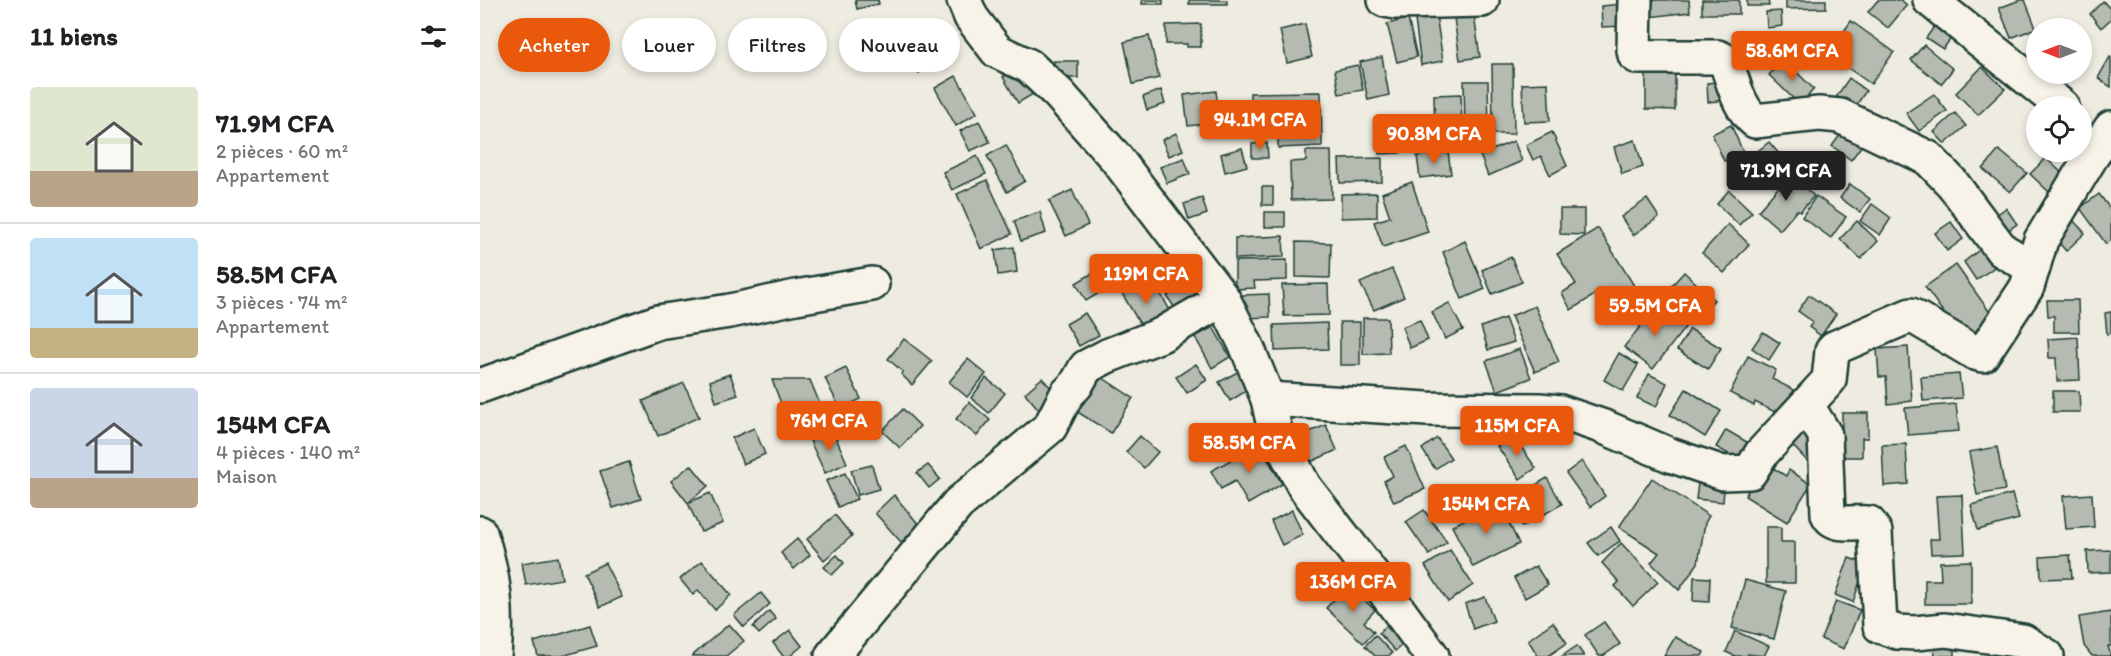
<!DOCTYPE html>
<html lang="fr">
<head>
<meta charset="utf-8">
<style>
	:root { --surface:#fff; --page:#f6f6f6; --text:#202124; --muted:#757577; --line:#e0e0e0; --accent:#ea580c }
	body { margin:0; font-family:Itim,sans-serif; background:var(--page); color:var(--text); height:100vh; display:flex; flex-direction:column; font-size:22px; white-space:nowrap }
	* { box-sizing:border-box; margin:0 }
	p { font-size:20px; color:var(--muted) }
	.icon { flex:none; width:33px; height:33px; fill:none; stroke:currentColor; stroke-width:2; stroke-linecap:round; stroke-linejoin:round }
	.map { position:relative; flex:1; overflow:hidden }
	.details { display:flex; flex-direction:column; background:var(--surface); width:480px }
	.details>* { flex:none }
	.banner { position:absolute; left:18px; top:18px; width:570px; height:54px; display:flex; gap:12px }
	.needle { width:39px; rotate:270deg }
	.buttons { position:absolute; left:1546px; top:18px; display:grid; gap:12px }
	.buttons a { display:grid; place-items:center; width:66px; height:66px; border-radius:50%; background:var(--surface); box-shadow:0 3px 9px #0003; font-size:30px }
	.price { position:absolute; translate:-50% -51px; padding:0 14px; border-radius:6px; background:var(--accent); color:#fff; font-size:20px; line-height:39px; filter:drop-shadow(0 2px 3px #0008) }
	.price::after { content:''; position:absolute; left:50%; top:36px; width:18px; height:14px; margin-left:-9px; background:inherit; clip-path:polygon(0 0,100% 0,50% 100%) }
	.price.on { background:#222; color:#fff }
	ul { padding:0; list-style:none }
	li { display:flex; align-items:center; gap:18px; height:150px; padding:0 30px }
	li+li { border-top:2px solid var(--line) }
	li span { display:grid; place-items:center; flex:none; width:168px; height:120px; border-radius:6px; color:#555 }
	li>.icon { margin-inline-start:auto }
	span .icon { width:72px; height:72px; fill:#fffc; stroke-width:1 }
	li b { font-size:26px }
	h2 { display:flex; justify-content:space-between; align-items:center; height:72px; padding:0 30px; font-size:26px }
	.pill { padding:0 21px; border-radius:27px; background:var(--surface); box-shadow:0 3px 9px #0003; font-size:21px; line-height:54px }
	.pill.on { background:var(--accent); color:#fff }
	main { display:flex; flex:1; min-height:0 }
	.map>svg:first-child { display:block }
	.building { fill:#b5bbb0; stroke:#1f3d34; stroke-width:1.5 }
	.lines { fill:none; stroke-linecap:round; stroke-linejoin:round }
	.minor-casing { stroke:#1f3d34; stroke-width:38 }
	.minor { stroke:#f7f3e8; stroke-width:33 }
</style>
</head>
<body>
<main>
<section class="details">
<h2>11 biens<svg class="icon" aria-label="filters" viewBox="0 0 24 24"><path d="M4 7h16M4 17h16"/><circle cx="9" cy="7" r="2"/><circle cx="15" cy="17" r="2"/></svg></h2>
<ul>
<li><span style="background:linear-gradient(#dfe7d0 70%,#b9a48a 0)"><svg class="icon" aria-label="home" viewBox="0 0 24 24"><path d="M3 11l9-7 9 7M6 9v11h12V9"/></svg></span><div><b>71.9M CFA</b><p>2 pièces · 60 m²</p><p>Appartement</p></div></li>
<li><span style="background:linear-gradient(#bfe0f5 75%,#c2b280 0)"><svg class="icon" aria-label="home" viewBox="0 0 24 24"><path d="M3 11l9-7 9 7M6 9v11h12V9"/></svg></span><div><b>58.5M CFA</b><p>3 pièces · 74 m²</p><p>Appartement</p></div></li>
<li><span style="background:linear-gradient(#c9d6e8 75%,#b9a48a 0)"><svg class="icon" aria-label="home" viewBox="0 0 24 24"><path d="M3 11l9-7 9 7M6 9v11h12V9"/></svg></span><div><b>154M CFA</b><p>4 pièces · 140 m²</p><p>Maison</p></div></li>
</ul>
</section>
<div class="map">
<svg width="1631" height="656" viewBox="0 0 1631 656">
	<rect width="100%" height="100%" fill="#eeece1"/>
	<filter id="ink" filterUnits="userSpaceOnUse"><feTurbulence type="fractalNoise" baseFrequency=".0167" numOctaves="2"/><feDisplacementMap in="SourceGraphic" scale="12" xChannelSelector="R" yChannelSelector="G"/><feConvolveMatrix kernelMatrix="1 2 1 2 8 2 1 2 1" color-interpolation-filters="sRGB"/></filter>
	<g filter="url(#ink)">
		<!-- building -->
		<g class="building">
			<polygon points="375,0 398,0 399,4 377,9"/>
			<rect x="662" y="0" width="21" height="4"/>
			<rect x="709" y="0" width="38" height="4"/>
			<polygon points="1167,0 1209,0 1210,12 1169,17"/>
			<rect x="1222" y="0" width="37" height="14"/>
			<polygon points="1267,0 1288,0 1289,6 1267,6"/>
			<polygon points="1306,0 1346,0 1346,8 1306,9"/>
			<polygon points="1398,0 1421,0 1427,5 1408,28 1388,12"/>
			<polygon points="1540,0 1545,0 1556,28 1531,38 1519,8"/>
			<polygon points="1623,1 1631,10 1631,19 1621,28 1610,14"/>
			<polygon points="1143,4 1144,26 1122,27 1121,6"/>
			<polygon points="955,8 963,61 941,65 934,12"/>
			<polygon points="1301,11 1302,26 1287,28 1286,12"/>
			<polygon points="994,15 1000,57 980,60 974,18"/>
			<polygon points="928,19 937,57 917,62 907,24"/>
			<polygon points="1459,20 1476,32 1463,49 1446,38"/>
			<polygon points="1371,21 1414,52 1391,84 1348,54"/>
			<polygon points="721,24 721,47 707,47 707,44 686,44 686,25"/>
			<polygon points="825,24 832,57 807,63 800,30"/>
			<polygon points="669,36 679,78 653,84 644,42"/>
			<polygon points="443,44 455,64 439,73 427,52"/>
			<polygon points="1444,45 1473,69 1461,84 1431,60"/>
			<polygon points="902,57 909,95 888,100 880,62"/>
			<polygon points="1630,57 1631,58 1631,87 1618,78"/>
			<polygon points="1303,59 1334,89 1320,105 1289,75"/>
			<rect x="574" y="61" width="24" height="17"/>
			<polygon points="1166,62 1195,62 1195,110 1166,109"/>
			<polygon points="1012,64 1033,64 1034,134 1013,134"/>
			<polygon points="878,65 883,90 859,94 855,70"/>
			<polygon points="1502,67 1525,89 1498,115 1476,93"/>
			<polygon points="537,68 553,94 538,103 523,77"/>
			<polygon points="476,76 497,113 476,126 455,88"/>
			<polygon points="1369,78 1386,91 1373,110 1355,99"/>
			<polygon points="984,81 1008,81 1009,132 985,132"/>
			<polygon points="1248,81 1249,100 1228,102 1227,83"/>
			<polygon points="1068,83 1070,121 1044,122 1042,84"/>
			<polygon points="681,90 685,104 667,110 663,97"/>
			<polygon points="736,91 740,122 708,126 704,95"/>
			<polygon points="841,92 842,146 798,148 798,136 771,137 770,93"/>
			<polygon points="981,94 982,135 955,135 954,95"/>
			<polygon points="1454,94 1467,111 1439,131 1426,113"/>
			<polygon points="1475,113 1486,126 1465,144 1454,132"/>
			<polygon points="499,121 510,142 490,151 480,131"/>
			<polygon points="898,123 920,123 920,153 899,154"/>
			<polygon points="1251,125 1263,152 1244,161 1232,134"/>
			<polygon points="1366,127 1385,141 1371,160 1352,146"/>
			<polygon points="1072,132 1087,166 1070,175 1061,156 1053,160 1046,145"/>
			<polygon points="696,133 703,150 689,156 682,140"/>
			<polygon points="1155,140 1163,167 1142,174 1134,147"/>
			<polygon points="1034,141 1042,161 1008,176 1000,155"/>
			<polygon points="1289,142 1300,155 1286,168 1274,154"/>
			<polygon points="787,143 788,158 772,158 772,144"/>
			<polygon points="526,145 545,181 527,192 507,156"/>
			<polygon points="762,148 767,166 745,172 741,154"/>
			<polygon points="1519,150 1547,173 1530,192 1503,169"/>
			<polygon points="826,151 851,151 852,199 811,200 810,162 826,161"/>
			<polygon points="968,151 971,174 940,178 937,156"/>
			<polygon points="497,156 506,174 472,190 463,172"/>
			<polygon points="704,158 710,174 687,183 680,167"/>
			<polygon points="902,158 902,182 860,183 859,159"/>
			<polygon points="1566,158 1586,177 1570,193 1550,174"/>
			<polygon points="1310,174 1334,196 1320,212 1317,210 1300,230 1278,211"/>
			<polygon points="507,180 532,234 501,249 477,194"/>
			<polygon points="932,182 948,232 903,247 894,222 910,217 902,193"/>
			<polygon points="1370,184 1390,199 1380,212 1360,198"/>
			<rect x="782" y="187" width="11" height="18"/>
			<polygon points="592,190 608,225 586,236 569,201"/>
			<polygon points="1249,190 1272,212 1259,225 1237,204"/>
			<polygon points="897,193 897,217 861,218 861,194"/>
			<polygon points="1619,194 1631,210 1631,240 1626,244 1600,208"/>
			<polygon points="1336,196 1366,217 1351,238 1322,217"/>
			<polygon points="722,198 727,214 709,220 704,204"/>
			<polygon points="1167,199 1179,217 1153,235 1141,217"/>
			<polygon points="1392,204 1411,218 1400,235 1380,221"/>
			<polygon points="1526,208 1537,224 1523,234 1512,218"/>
			<polygon points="1080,209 1104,209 1104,235 1080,234"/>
			<polygon points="560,212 566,233 541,241 534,221"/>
			<rect x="785" y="212" width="20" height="15"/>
			<polygon points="1592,219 1605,233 1586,251 1573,236"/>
			<polygon points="1377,221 1398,241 1381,259 1360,239"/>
			<polygon points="1471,222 1483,239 1467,251 1455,233"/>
			<polygon points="1248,224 1269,244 1244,273 1222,253"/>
			<polygon points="1118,228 1158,292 1127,312 1116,294 1091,310 1082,293 1096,284 1077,254"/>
			<polygon points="803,236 804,257 755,259 755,238"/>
			<polygon points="985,241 1005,289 982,299 963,252"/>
			<polygon points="816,242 851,243 850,278 816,277"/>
			<polygon points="534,247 537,272 518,275 515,250"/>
			<polygon points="1503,247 1516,266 1496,280 1484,262"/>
			<polygon points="1031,257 1042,282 1012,294 1002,270"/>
			<polygon points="807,260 807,280 774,281 775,288 755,289 755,261"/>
			<polygon points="1476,265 1514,318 1483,340 1445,287"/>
			<polygon points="912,269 924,297 894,310 880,283"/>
			<polygon points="616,271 626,289 606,301 596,283"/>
			<polygon points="1204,272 1234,300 1215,320 1186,292"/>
			<polygon points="660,279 668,294 678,289 692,314 664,331 640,290"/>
			<polygon points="710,283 721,300 698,313 687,296"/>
			<polygon points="848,284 849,315 804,316 802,285"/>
			<polygon points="789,294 790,317 763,318 762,295"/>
			<polygon points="1329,295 1356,314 1341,336 1329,327 1333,322 1318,311"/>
			<polygon points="1567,300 1598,300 1599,332 1574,332 1574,316 1568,316"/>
			<polygon points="969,303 983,330 965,339 952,312"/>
			<polygon points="1178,304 1206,326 1173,369 1144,347"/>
			<polygon points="1055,306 1079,362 1055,372 1031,316"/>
			<polygon points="1631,312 1631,333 1627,334 1625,313"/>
			<polygon points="605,313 619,335 599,346 586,324"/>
			<polygon points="883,318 908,318 909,353 883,354"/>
			<polygon points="1025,318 1034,342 1008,350 1001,327"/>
			<polygon points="940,320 948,340 930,348 922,327"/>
			<rect x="860" y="322" width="20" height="43"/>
			<polygon points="847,323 848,349 795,351 794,325"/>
			<polygon points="733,327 750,357 732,368 715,337"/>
			<polygon points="1210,329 1241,348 1228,369 1197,350"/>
			<polygon points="1283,332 1300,343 1289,360 1272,348"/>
			<polygon points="1598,337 1600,380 1577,381 1576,358 1569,358 1568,339"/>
			<polygon points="424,339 452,361 432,385 421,374 423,372 408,359"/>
			<polygon points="1428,347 1432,401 1408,404 1406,377 1399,377 1397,349"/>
			<polygon points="1040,349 1051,378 1017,391 1006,361"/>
			<polygon points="1139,353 1158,365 1143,391 1124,380"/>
			<polygon points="1268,356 1296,370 1292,379 1314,390 1301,415 1275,402 1274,406 1250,393"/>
			<polygon points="488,359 506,374 487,397 469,382"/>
			<polygon points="716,364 727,380 707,393 696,377"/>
			<polygon points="366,368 381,399 360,409 345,378"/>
			<polygon points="611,370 653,398 631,433 588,406"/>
			<polygon points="761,370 771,388 750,401 739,382"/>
			<polygon points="250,374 258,395 236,402 230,381"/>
			<polygon points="1169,374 1187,383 1176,407 1157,398"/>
			<polygon points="1479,374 1482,398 1443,401 1441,377"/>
			<polygon points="506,378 525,393 509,413 491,398"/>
			<polygon points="562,378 578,396 560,411 545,393"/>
			<polygon points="292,380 330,380 344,414 311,429"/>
			<polygon points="204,383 219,417 178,436 163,401"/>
			<polygon points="1206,389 1241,411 1225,437 1190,415"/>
			<polygon points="1573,391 1599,391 1600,412 1573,412"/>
			<polygon points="489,402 510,420 497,436 476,419"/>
			<polygon points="1476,404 1479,431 1428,435 1425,408"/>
			<polygon points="423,409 440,426 420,448 402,431"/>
			<polygon points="1362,413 1388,413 1388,438 1382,438 1382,457 1357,457 1357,438 1362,438"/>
			<polygon points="1044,422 1081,425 1061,442"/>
			<polygon points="846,425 857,450 824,465 813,439"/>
			<polygon points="274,428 285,454 263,464 252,438"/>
			<polygon points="1246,430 1272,445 1263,462 1236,447"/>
			<polygon points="1326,430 1343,449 1329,463 1311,444"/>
			<polygon points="353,431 367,463 345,473 330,441"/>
			<polygon points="660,436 678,452 664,468 646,452"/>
			<polygon points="1033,436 1056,468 1040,479 1017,446"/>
			<polygon points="957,438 971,458 955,469 942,449"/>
			<polygon points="779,444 802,484 768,504 755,481 741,489 731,471"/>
			<polygon points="1426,444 1428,484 1404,486 1402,445"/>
			<polygon points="926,446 945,489 914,502 904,481 913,476 904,457"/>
			<polygon points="1517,447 1525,490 1497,495 1489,452"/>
			<polygon points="1280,460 1306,476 1309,470 1331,484 1307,522 1265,496 1275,480"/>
			<polygon points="1102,461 1125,496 1110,507 1086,473"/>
			<polygon points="149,462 161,499 133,508 120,471"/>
			<polygon points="211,465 228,486 208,503 191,481"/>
			<polygon points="392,465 399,489 378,495 371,470"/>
			<polygon points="448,465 460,479 449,488 437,473"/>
			<polygon points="365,473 377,499 358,507 346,481"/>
			<polygon points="1219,476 1245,478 1243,502 1216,499"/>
			<polygon points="1067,478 1082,504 1042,527 1028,502"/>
			<polygon points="1172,478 1229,516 1225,523 1218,563 1199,590 1171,563 1179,553 1139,527"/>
			<polygon points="230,493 243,523 221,532 208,503"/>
			<polygon points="1532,494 1539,519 1498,530 1491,505"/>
			<polygon points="1612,494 1614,527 1586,529 1583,496"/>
			<polygon points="414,495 440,526 421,542 395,513"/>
			<polygon points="1482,495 1485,553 1451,554 1450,539 1459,539 1456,496"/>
			<polygon points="1019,502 1039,544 993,567 972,526"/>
			<polygon points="812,510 823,535 802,545 791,521"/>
			<polygon points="944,510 967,542 949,555 926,522"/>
			<polygon points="355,515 372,536 344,560 327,539"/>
			<polygon points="1131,527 1140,541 1118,556 1108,543"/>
			<polygon points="1286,527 1301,527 1301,542 1315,542 1315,583 1286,583"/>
			<polygon points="317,539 330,555 314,569 301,553"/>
			<polygon points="1141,543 1178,582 1153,606 1135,586 1139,582 1122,563"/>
			<polygon points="970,550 993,585 968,602 945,566"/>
			<polygon points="1631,550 1631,572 1608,573 1607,551"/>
			<polygon points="357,555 364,563 352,575 344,567"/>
			<polygon points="1590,555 1592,578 1561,579 1560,557"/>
			<polygon points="78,557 82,579 46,585 42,563"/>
			<polygon points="1369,558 1386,564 1373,602 1355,595"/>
			<polygon points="222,561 251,595 235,610 218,590 213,595 200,579"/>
			<polygon points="1491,561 1491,604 1445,604 1445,580 1461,580 1460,562"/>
			<polygon points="125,563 142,597 120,607 104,573"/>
			<polygon points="1056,566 1068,585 1045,598 1034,578"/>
			<polygon points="1214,577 1230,578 1229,602 1213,601"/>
			<polygon points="1265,580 1306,591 1294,639 1252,628"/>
			<polygon points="868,585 895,610 884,622 894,632 883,643 846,608"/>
			<polygon points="281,593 290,604 264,627 254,615"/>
			<polygon points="1005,597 1014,621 993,629 985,604"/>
			<polygon points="1356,601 1380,610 1364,649 1341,639"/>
			<polygon points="289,611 296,619 279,634 273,627"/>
			<polygon points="1631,612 1631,646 1628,646 1631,656 1612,656 1604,646 1599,617"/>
			<polygon points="1073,622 1087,643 1068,656 1058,656 1048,640"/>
			<polygon points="1124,622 1140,644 1123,656 1119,656 1105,635"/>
			<polygon points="249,624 264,641 246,656 212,656"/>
			<polygon points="110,625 117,646 82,656 58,656 54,642"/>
			<polygon points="906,626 923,644 915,651 899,633"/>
			<polygon points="310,630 322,646 310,656 303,656 293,643"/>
			<polygon points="1255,631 1289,646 1284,656 1268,654 1267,656 1255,656 1246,652"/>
			<polygon points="895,635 912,653 908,656 895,656 885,646"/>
			<polygon points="1195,637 1224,652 1222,656 1184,656"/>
			<polygon points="1097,646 1104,656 1082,656"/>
			<polygon points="1454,646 1475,646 1475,656 1455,656"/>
		</g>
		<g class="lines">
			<!-- minor casing -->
			<g class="minor-casing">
				<g id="minor">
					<polyline points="484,0 491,17 517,51 549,66 578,93 636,158 743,299 767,347 788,399 795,431 824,486 892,574 952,656"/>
					<polyline points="905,0 916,2 1002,0"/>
					<path d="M1155,0l-1,50 1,5 3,2h80l6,3 3,5c7,19 12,43 28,56l64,-7 21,2 88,42 24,25 50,67 31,18"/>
					<polyline points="1450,0 1582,106"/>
					<polyline points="0,386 178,322 250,311 316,297 392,284"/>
					<polyline points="788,399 947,409 1059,410 1080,412 1124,427 1190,455 1243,473 1270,472 1281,454 1349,380 1352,351 1354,348 1431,315 1495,353 1502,355 1547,287 1561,240 1611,157 1631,128"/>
					<path d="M1327,406l18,29 3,79c6,14 28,7 41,9l6,9 5,94 17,6 18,1 30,-3 78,11 24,15"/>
					<path d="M0,533c14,42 18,79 14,123"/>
					<polyline points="352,656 478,504 570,427 587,394 596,385 606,367 627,356 681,335 743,299"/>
				</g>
			</g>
			<!-- minor -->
			<use href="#minor" class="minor"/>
		</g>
	</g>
</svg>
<div class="buttons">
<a><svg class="needle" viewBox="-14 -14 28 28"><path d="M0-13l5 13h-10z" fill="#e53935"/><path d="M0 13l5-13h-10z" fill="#757577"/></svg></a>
<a><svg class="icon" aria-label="locate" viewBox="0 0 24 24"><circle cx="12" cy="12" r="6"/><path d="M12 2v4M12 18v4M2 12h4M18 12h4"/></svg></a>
</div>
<b class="price" style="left:1312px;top:82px">58.6M CFA</b>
<b class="price" style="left:780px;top:151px">94.1M CFA</b>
<b class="price" style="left:954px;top:165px">90.8M CFA</b>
<b class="price on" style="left:1306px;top:202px">71.9M CFA</b>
<b class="price" style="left:666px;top:305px">119M CFA</b>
<b class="price" style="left:1175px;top:337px">59.5M CFA</b>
<b class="price" style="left:349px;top:452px">76M CFA</b>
<b class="price" style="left:1037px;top:457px">115M CFA</b>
<b class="price" style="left:769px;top:474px">58.5M CFA</b>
<b class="price" style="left:1006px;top:535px">154M CFA</b>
<b class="price" style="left:873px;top:613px">136M CFA</b>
<div class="banner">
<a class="pill on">Acheter</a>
<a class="pill">Louer</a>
<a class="pill">Filtres</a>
<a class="pill">Nouveau</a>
</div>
</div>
</main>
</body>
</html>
